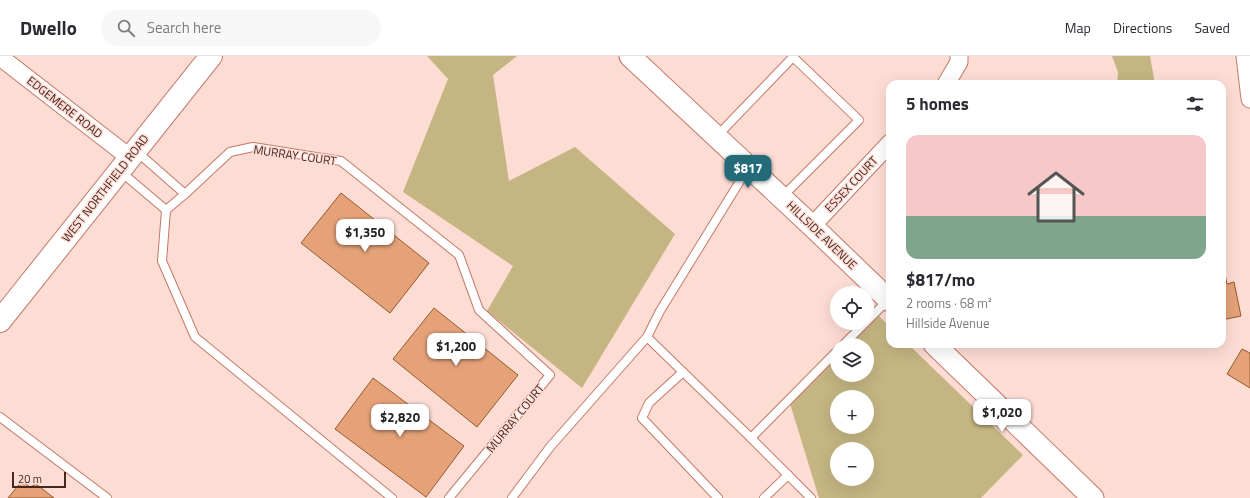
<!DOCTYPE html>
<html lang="en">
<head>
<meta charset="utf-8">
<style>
	:root { --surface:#fff; --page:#f7f7f7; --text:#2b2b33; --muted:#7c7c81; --line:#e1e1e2; --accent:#246b79 }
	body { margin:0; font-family:"Titillium Web",sans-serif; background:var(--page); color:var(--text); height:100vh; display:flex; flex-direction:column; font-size:15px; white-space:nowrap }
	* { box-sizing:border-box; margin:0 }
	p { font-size:13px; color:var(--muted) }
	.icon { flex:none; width:22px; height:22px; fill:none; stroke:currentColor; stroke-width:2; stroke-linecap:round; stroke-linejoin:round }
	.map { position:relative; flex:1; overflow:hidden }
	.drawer { position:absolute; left:886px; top:24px; width:340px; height:268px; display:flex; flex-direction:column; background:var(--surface); border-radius:12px; box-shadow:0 4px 16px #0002 }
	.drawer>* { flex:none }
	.fabs { position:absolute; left:830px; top:230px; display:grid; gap:8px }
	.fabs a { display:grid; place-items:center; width:44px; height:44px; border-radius:50%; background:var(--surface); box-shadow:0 4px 16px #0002; font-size:20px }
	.scale { position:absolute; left:12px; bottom:10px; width:54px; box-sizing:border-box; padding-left:4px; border:2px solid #462720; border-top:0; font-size:11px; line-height:14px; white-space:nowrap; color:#462720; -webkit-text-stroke:3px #fddcd4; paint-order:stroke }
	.price { position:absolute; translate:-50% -34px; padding:0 9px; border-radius:8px; background:#fff; color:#222; font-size:13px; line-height:26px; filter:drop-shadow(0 1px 2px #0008) }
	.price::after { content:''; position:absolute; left:50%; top:24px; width:12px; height:9px; margin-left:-6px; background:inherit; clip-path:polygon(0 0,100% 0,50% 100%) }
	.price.on { background:var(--accent); color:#fff }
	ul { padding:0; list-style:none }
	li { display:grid; align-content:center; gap:8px; height:212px; padding:0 20px }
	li+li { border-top:1px solid var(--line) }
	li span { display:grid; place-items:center; height:124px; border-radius:12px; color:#555 }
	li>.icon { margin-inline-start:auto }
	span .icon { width:72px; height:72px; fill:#fffc; stroke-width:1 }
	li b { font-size:17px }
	h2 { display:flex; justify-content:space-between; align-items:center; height:48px; padding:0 20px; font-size:17px }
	header { display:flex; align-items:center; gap:24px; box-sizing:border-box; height:56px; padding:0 20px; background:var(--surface); border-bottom:1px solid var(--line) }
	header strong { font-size:19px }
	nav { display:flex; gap:22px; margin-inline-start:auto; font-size:14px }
	.search { width:280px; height:36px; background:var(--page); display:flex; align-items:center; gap:10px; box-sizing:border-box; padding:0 14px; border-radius:22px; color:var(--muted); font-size:15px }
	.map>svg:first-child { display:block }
	.green { fill:#c4b582; fill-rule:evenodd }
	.building { fill:#e5a278; stroke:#95592f }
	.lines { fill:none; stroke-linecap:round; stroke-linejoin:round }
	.service-casing { stroke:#c47968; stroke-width:10 }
	.minor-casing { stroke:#c47968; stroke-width:19 }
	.tertiary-casing { stroke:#c47968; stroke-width:23 }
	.primary-casing { stroke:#c47968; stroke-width:24 }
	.service { stroke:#fff; stroke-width:8 }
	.minor { stroke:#fff; stroke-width:17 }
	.tertiary { stroke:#fff; stroke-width:21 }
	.primary { stroke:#fff; stroke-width:22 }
	.labels { text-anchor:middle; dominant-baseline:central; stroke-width:3; stroke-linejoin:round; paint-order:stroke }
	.street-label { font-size:12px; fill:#462720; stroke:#fddcd4 }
</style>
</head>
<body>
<header>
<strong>Dwello</strong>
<div class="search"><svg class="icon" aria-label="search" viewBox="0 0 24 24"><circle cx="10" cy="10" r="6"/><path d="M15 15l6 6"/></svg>Search here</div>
<nav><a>Map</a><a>Directions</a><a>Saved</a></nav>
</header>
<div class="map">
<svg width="1250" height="442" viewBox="0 0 1250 442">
	<rect width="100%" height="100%" fill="#fddcd4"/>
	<!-- green -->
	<g class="green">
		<polygon points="427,0 517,0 493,19 509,125 575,91 675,178 582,332 487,255 513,210 403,136 448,23"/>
		<polygon points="1112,0 1150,0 1155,28 1117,28 1118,16"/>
		<path d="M876,257l14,14v17h18l115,111 -42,43h-162l-31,-101 49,-46v24h30v-30h-24zM837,341h30v30h-30zM837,393h30v30h-30z"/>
	</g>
	<!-- building -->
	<g class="building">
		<polygon points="341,137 429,207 390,257 301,187"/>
		<polygon points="1222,204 1227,228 1234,226 1241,260 1222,264"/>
		<polygon points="434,252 518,319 477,371 393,303"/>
		<polygon points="1242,293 1250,297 1250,332 1227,318"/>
		<polygon points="373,322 464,390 426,441 335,373"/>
		<polygon points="22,425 30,431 36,428 54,442 8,442"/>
	</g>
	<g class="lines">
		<!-- service casing -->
		<g class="service-casing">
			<g id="service">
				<polyline points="717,80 793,1 859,64 782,141"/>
				<polyline points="136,95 185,138"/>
				<polyline points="120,115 166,154"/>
				<polyline points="166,154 185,138 230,96 253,91 341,105 459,199 479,254 550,319 449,442"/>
				<polyline points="166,154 162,205 195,281 392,442"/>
				<polyline points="867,265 888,244"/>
				<polyline points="647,281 751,382"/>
				<polyline points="843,289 865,267"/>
				<polyline points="683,316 649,347 642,362 718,442"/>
				<polyline points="0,361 107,442"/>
				<polyline points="512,442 550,391 647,281 660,255 748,112"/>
				<polyline points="764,442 788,419"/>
				<polyline points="811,442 751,382 837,295"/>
			</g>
		</g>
		<!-- minor casing -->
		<g class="minor-casing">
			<g id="minor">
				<polyline points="1245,0 1250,43"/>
				<polyline points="0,1 129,101"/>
				<polyline points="946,28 959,6 959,0"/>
				<polyline points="812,170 890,87"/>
			</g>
		</g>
		<!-- tertiary casing -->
		<g class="tertiary-casing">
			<g id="tertiary">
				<polyline points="630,0 812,170 890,245"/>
				<polyline points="934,288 1093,442"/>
			</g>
		</g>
		<!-- primary casing -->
		<g class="primary-casing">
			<polyline id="primary" points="0,265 211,0"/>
		</g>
		<!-- service -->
		<use href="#service" class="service"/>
		<!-- minor -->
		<use href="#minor" class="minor"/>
		<!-- tertiary -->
		<use href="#tertiary" class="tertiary"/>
		<!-- primary -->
		<use href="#primary" class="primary"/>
	</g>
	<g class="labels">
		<!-- street labels -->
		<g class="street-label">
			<text transform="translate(65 51) rotate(38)">EDGEMERE ROAD</text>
			<text transform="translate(295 99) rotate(8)">MURRAY COURT</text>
			<text transform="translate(851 128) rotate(-47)">ESSEX COURT</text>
			<text transform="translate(105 132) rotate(-52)">WEST NORTHFIELD ROAD</text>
			<text transform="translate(822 179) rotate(44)">HILLSIDE AVENUE</text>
			<text transform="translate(515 362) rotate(-51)">MURRAY COURT</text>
		</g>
	</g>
</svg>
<div class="fabs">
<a><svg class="icon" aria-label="locate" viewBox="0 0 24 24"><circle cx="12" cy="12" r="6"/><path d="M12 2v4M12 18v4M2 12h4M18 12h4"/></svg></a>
<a><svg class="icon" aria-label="layers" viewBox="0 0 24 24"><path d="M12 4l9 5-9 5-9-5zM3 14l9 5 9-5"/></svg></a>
<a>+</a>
<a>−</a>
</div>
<div class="scale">20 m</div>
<b class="price on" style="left:748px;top:133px">$817</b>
<b class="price" style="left:365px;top:197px">$1,350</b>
<b class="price" style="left:456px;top:311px">$1,200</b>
<b class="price" style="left:1002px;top:377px">$1,020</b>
<b class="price" style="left:400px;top:382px">$2,820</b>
<section class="drawer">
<h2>5 homes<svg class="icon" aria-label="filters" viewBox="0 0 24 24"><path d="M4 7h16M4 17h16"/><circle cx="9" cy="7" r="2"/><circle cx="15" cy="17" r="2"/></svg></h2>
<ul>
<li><span style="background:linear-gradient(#f6c9c9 65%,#7fa58c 0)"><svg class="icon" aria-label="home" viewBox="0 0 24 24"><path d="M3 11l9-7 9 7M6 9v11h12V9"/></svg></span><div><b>$817/mo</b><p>2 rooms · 68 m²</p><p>Hillside Avenue</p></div></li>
</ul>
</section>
</div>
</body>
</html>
